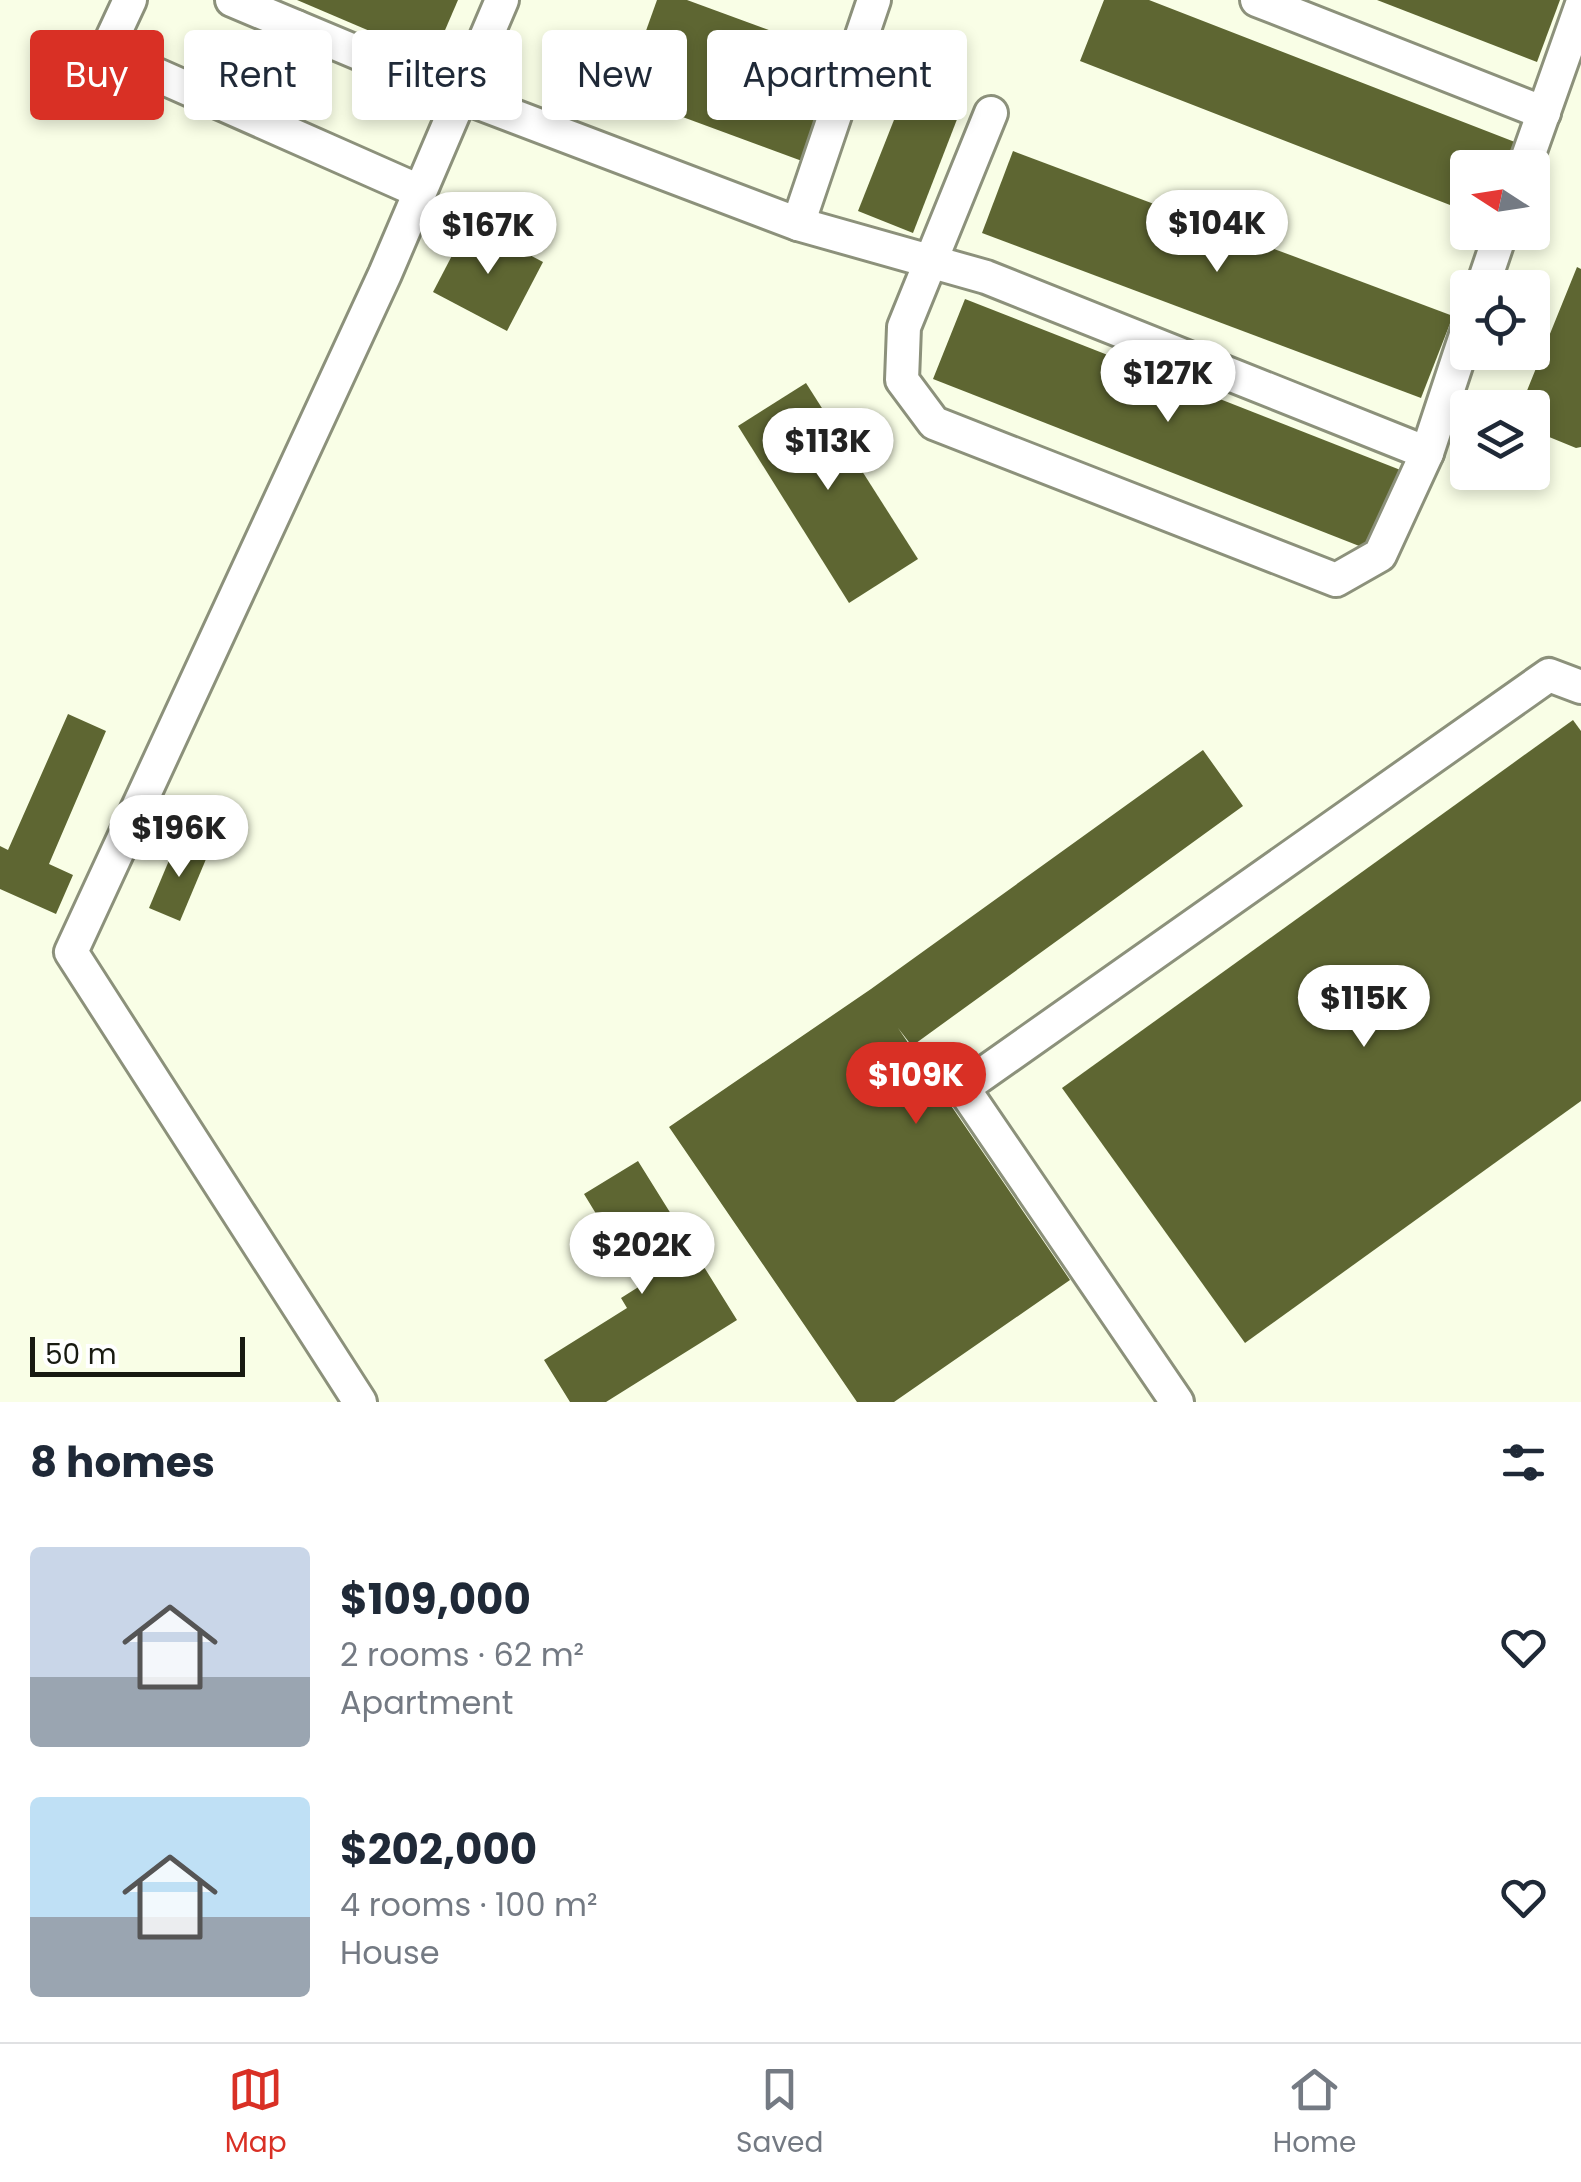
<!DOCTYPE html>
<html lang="en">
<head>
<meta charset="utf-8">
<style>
	:root { --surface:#fff; --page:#f6f6f7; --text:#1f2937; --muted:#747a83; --line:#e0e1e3; --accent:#d93025 }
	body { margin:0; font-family:Poppins,sans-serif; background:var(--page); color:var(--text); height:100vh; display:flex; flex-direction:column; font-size:38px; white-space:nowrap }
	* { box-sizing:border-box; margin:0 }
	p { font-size:32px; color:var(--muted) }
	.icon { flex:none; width:55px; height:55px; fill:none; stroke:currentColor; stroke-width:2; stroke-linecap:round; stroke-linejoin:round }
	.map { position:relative; height:1402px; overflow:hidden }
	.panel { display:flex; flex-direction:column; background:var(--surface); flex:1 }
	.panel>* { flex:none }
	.guide { position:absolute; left:30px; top:30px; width:1000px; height:90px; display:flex; gap:20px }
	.needle { width:65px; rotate:282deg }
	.tools { position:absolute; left:1450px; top:150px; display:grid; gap:20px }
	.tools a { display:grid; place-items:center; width:100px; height:100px; border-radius:10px; background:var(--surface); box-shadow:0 5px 15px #0003; font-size:50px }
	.scale { position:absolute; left:30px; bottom:25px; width:215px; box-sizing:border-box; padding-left:10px; border:5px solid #181a11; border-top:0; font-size:28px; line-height:35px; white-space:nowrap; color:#181a11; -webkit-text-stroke:8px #fff; paint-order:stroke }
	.price { position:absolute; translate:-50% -85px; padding:0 22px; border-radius:35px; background:#fff; color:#222; font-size:32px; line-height:65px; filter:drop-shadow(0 2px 5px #0008) }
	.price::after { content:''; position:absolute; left:50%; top:60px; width:30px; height:22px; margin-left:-15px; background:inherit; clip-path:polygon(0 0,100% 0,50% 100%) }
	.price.active { background:var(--accent); color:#fff }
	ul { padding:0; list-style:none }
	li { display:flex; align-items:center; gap:30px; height:250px; padding:0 30px }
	li span { display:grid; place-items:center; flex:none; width:280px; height:200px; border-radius:10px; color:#555 }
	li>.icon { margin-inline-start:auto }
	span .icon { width:120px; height:120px; fill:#fffc; stroke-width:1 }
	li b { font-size:42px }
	h2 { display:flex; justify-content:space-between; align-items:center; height:120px; padding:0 30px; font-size:42px }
	.chip { padding:0 35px; border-radius:10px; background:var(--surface); box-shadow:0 5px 15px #0003; font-size:35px; line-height:90px }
	.chip.active { background:var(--accent); color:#fff }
	.dock { display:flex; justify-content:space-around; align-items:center; height:140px; border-top:2px solid var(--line); background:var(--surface); font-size:28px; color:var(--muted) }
	.dock a { display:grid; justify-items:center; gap:5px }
	.dock .active { color:var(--accent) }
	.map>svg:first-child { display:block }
	.building { fill:#5e6632 }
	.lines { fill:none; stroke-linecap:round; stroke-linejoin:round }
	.minor-casing { stroke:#8c917b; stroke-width:38 }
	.minor { stroke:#fff; stroke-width:32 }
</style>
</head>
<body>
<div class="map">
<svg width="1581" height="1402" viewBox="0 0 1581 1402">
	<rect width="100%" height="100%" fill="#f9fee6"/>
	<!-- building -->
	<g class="building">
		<polygon points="297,0 458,0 433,58"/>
		<polygon points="657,0 687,0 840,56 802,161 623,95"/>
		<polygon points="1104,0 1149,0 1520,144 1511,168 1468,168 1468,212 1080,61"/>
		<polygon points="1377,0 1560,0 1537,62"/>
		<polygon points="907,87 961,109 913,233 858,211"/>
		<polygon points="1013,151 1453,316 1421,398 982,233"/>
		<polygon points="469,223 543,262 507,331 433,292"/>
		<polygon points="1577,267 1581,269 1581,447 1576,448 1532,430 1532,408 1520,408"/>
		<polygon points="965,299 1403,471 1372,551 933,379"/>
		<polygon points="806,383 918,559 849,603 738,426"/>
		<polygon points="68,714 106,731 49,864 73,875 56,914 0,889 0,846 8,850"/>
		<polygon points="1573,720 1581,731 1581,1101 1245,1343 1062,1088"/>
		<polygon points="1203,750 1243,806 912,1046 898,1028 1070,1280 894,1402 857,1402 669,1127 871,989"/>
		<polygon points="178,839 209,852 180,921 149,908"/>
		<polygon points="638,1161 737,1320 606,1402 570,1402 544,1360 627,1308 621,1298 640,1286 584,1194"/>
	</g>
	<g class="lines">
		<!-- minor casing -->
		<g class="minor-casing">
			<g id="minor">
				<polyline points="130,0 109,45 114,56 419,191"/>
				<polyline points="232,0 461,96 798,224 986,277 1427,453"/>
				<polyline points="1257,0 1544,113"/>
				<polyline points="991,113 904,327 902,380 934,423 1336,580 1380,555 1427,453 1468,329"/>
				<polyline points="257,116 296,27"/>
				<polyline points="1524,168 1581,7"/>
				<polyline points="798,224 874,0"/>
				<polyline points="1482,288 1501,232"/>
				<polyline points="360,1402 71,952 385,274 502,0"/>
				<polyline points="1177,1402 963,1088 1549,675 1581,687"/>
			</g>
		</g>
		<!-- minor -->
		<use href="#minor" class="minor"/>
	</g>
</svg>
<div class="tools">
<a><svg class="needle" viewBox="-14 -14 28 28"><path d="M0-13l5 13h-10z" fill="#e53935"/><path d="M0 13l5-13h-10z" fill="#747a83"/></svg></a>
<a><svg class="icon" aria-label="locate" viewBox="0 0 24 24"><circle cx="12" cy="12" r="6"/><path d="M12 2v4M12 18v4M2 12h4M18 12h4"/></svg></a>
<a><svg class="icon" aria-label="layers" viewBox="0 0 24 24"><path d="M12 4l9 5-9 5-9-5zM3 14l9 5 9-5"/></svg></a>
</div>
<div class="scale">50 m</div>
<b class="price" style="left:1217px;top:275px">$104K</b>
<b class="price" style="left:488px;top:277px">$167K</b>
<b class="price" style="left:1168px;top:425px">$127K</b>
<b class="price" style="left:828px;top:493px">$113K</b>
<b class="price" style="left:179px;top:880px">$196K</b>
<b class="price" style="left:1364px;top:1050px">$115K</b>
<b class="price active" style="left:916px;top:1127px">$109K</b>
<b class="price" style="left:642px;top:1297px">$202K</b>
<div class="guide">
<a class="chip active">Buy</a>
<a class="chip">Rent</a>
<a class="chip">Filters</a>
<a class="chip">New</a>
<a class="chip">Apartment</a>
</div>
</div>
<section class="panel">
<h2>8 homes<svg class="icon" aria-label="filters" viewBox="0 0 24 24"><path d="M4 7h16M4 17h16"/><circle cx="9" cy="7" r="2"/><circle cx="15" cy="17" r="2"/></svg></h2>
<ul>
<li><span style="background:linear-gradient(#c9d6e8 65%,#9aa5b1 0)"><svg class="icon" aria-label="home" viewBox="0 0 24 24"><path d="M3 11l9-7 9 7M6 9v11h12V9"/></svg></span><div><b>$109,000</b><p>2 rooms · 62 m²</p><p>Apartment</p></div><svg class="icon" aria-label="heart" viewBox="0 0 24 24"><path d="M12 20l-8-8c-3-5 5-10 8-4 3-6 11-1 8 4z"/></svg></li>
<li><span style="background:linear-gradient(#bfe0f5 60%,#9aa5b1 0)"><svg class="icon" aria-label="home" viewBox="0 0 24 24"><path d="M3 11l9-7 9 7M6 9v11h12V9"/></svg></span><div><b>$202,000</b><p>4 rooms · 100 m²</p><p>House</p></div><svg class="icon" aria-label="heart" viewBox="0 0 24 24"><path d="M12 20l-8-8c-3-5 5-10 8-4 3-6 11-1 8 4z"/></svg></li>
</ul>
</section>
<nav class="dock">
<a class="active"><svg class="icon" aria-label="map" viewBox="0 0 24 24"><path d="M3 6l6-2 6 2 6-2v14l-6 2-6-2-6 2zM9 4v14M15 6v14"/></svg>Map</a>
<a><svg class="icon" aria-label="saved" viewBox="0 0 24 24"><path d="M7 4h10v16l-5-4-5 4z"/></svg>Saved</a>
<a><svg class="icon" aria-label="home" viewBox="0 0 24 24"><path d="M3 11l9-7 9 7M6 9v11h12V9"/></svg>Home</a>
</nav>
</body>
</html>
